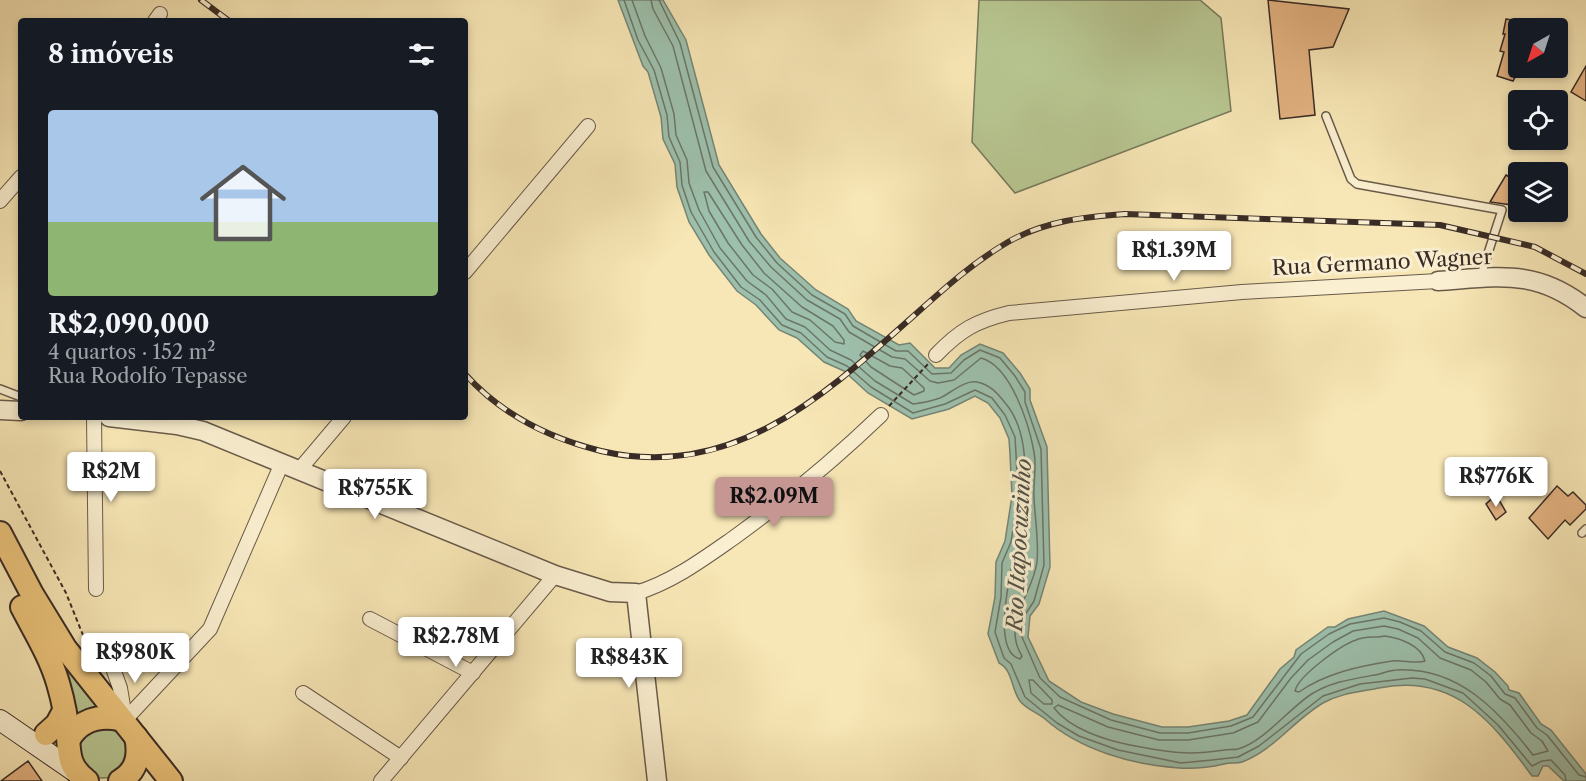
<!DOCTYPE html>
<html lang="pt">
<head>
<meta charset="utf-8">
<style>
	:root { --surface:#171b24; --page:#242831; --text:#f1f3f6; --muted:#9ea1a6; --line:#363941; --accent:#c59692 }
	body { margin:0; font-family:"Libre Caslon Text",serif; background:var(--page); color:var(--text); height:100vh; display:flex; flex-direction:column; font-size:22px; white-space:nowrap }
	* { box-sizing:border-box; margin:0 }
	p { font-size:20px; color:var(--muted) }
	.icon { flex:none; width:33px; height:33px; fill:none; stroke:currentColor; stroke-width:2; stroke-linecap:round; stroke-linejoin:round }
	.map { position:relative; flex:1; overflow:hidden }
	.details { position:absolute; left:18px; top:18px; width:450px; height:402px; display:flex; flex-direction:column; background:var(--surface); border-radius:6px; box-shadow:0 3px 9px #0003 }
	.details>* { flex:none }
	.needle { width:39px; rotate:219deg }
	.tools { position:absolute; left:1508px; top:18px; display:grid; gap:12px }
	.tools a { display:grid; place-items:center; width:60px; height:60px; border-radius:6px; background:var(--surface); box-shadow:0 3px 9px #0003; font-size:30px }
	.price { position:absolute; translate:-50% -51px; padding:0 14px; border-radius:6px; background:#fff; color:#222; font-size:20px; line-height:39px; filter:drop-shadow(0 2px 3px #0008) }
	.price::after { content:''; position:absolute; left:50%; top:36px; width:18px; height:14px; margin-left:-9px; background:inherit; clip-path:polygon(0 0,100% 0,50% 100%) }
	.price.current { background:var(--accent); color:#111 }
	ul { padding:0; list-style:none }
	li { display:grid; align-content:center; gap:12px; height:318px; padding:0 30px }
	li+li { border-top:2px solid var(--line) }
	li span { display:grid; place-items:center; height:186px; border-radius:6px; color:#555 }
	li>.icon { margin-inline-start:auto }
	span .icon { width:108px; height:108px; fill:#fffc; stroke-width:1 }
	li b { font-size:26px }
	h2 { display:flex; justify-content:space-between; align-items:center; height:72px; padding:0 30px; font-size:26px }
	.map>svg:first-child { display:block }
	.green { fill:#b8c792; stroke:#787a5c; stroke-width:1.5 }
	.water { fill:#9dc0ac; stroke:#758576; stroke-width:1.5 }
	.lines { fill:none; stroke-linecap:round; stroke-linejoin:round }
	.shore { stroke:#6b7669; stroke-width:1.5 }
	.building { fill:#e4b382; stroke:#392c26; stroke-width:1.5 }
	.service-casing { stroke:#695b4a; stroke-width:10 }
	.minor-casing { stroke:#695b4a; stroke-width:16 }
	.tertiary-casing { stroke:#695b4a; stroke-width:21 }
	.secondary-casing { stroke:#392c26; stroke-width:22 }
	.trunk-casing { stroke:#392c26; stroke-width:26 }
	.path { stroke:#392c26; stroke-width:2; stroke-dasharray:4.5 3; stroke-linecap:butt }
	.service { stroke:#faefd0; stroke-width:7 }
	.minor { stroke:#faefd0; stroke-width:14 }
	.tertiary { stroke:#faefd0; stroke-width:18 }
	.secondary { stroke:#faefd0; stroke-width:20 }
	.trunk { stroke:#ecc47b; stroke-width:22 }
	.rail-casing { stroke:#392c26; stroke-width:6 }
	.rail { stroke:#faefd0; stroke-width:4; stroke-dasharray:11; stroke-linecap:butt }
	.labels { text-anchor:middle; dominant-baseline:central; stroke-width:6; stroke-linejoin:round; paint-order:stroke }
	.street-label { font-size:21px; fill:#392c26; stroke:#faefd0 }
	.water-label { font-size:22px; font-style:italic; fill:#525148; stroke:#faefd0 }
</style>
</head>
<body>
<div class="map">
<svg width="1586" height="781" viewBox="0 0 1586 781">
	<rect width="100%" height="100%" fill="#f8e7b6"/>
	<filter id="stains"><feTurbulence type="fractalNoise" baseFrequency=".00333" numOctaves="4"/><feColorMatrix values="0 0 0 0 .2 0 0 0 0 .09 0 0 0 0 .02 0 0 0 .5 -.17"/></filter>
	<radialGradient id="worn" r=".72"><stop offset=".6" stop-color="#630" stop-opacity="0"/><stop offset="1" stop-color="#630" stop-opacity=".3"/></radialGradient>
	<!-- green -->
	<g class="green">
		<polygon points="979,0 1200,0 1221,18 1231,111 1015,193 972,142"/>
		<polygon points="47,641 104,709 74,724"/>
		<circle cx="103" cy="753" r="25"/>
	</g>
	<!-- water -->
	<path class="water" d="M618,0h45l23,40 33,125 42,69 19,24 36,32 32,19 8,12 43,24 11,-2 25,25h14l12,-13 19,-11 23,9 17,20 10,16v11l17,47 3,120 -11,37 -9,12 -2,21 21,44 32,21 32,12 49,13h26l41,-6 18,-6 33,-46 14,-12 2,-7 32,-23h7l13,-8 36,-8 40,15 24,21 29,11 18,14 13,14 1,4 10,3 22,31 10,6 35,44v7h-22l-16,-15h-5l-5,10h-6c-40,-55 -78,-103 -153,-88 -19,4 -38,5 -56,15 -29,17 -49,47 -81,59 -6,2 -12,0 -18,2 -13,3 -31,5 -45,4 -46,-3 -99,-18 -134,-49 -7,-6 -19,-10 -25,-18 -9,-12 -7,-31 -21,-38l-11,-29 7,-37 1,-35 9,-21 7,-45 -2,-42 -1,-15 -9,-21 -12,-15 -13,-7 -26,13 -37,10 -44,-26 -24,-22 -20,-9 -27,-24 -18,-8 -23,-25 -19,-14 -28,-36 -20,-33 -12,-35 -2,-23 -12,-25 -2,-22 -13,-45 -5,-6z"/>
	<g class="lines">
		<!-- shore -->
		<g class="shore">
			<polyline points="624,0 638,40 654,70 667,115 669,137 680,162 682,185 691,212 714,252 741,287 760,300 782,325 801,333 827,357 847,366 871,387 913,413 945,404 975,390 992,398 1005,415 1015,437 1016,454 1018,497 1011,542 1002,563 1001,597 995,632 1004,658 1011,664 1025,697 1057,723 1079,736 1118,750 1181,763 1212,760 1238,757 1259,746 1323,696 1360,684 1412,678 1425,679 1463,693 1498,725 1532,766 1542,761 1551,760 1565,775 1566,781"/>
			<path d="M632,0l13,36 16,32 13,46 2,21 11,25 2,23 10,27 21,38 27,33 19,14 20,24 19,8 25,23 21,10 24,21 38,23c8,-1 19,-3 27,-6 11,-5 24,-18 37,-16 14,3 21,12 29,22 20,24 20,61 19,92 0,29 -43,153 -5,163l2,-3c-21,-33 11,-62 15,-94 2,-21 -2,-43 -3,-64 -1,-15 3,-31 0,-46 -5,-28 -23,-86 -53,-94l-27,22 -16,3 -8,-2 -25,-22 -13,-2 -43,-25 -9,-13 -33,-19 -36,-33 -22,-26 -43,-70 -33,-125 -20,-37 -2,-9"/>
			<polyline points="659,0 680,43 713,167 756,237 777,263 812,295 845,314 853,326 896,351 908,351 932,374 951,373 964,360 980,350 1000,358 1015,376 1025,392 1025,402 1041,449 1044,565 1034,601 1025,615 1022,637 1040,678 1060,697 1111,720 1160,733 1188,733 1231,726 1253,717 1301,654 1329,634 1350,624 1384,618 1400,622 1421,631 1445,652 1474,663 1491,676 1505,694 1515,698 1537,728 1547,735 1579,775 1586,777"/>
			<polygon points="704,192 708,192 742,245 764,273 802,307 833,326 844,340 844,344 835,342 810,320 792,312 772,289 753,275 728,243 709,211"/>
			<polygon points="863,351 890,366 902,368 924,388 924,391 914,395 871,367 860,355"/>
			<path d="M1384,626l14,3 20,9 22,20 31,12 15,12 14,17 10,6 21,28 11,8 6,10 -15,4c-35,-45 -75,-88 -136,-85 -8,0 -15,4 -22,5 -23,4 -45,7 -65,20 -22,15 -47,47 -72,54 -5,1 -10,0 -14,1 -39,6 -56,2 -94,-5 -25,-5 -60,-16 -76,-37l4,-3 50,22 51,13h29l45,-7 25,-11 33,-44 17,-18 25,-18 20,-11z"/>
			<path d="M1385,636c14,2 36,9 40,25 -9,3 -22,-1 -33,0 -32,5 -66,12 -93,31l-4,-1c3,-15 46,-46 61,-51 9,-4 19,-2 29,-4z"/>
			<polygon points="1029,680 1033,680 1052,700 1052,704 1044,704 1031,693"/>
		</g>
	</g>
	<!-- building -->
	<g class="building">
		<polygon points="1268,0 1349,9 1333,47 1309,50 1315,115 1280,119"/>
		<polygon points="1506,19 1518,21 1518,68 1520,68 1513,81 1497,76 1504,52 1500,51 1505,34 1503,34"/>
		<polygon points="1586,66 1586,101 1571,92"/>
		<polygon points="1506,175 1518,182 1518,209 1512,205 1490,202"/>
		<polygon points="1557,486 1568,496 1573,492 1586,505 1586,509 1570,525 1565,520 1548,539 1529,518"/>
		<polygon points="1496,495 1506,512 1496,520 1486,504"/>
		<polygon points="28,761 42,781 1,781"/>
	</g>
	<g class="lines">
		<!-- service casing -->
		<g class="service-casing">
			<g id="service">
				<polyline points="1326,116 1351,179 1357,184 1502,210 1480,278"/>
				<polyline points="0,389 21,397"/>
				<polyline points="1582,533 1586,529"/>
			</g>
		</g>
		<!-- minor casing -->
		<g class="minor-casing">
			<g id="minor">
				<polyline points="155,21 160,14"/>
				<polyline points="0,201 21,177"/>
				<polyline points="465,272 588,126"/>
				<path d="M936,355c24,-25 40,-34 73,-42l233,-21 196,-11"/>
				<polyline points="94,417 96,589"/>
				<polyline points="300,469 344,417"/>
				<path d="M636,593c36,-11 66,-33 96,-54 54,-39 101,-78 149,-124"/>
				<polyline points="370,619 473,673"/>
				<polyline points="109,657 120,688 125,718"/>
				<polyline points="303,693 401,758"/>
				<polyline points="123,722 210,629 282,463"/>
				<polyline points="381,781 555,575"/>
			</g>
		</g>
		<!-- tertiary casing -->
		<g class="tertiary-casing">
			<g id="tertiary">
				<path d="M1438,281c60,-4 98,-13 148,27"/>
				<polyline points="0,410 21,411"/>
				<polyline points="109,417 177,425 203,431 555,575 610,592 636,593 657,781"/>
			</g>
		</g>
		<!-- secondary casing -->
		<g class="secondary-casing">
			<polyline id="secondary" points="0,720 77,773"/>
		</g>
		<!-- trunk casing -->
		<g class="trunk-casing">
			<g id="trunk">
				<polyline points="0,533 32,594 65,648 171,781"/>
				<path d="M22,607c13,25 28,49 36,76 5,17 9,37 10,54 1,20 2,31 19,44"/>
				<polyline points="46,734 57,724 64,711"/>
				<path d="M69,739c11,-19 29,-24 50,-20"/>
				<path d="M120,781c17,-10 20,-26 16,-44"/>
			</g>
		</g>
		<!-- path -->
		<g class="path">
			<polyline points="889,406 928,364"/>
			<polyline points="0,471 66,593 89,650"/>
		</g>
		<!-- service -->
		<use href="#service" class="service"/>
		<!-- minor -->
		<use href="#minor" class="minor"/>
		<!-- tertiary -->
		<use href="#tertiary" class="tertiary"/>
		<!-- secondary -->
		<use href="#secondary" class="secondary"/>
		<!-- trunk -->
		<use href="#trunk" class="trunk"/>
		<!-- rail casing -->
		<g class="rail-casing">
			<g id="rail">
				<polyline points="201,0 229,21"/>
				<path d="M465,374c36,40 83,64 136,77 133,31 226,-58 317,-139 29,-26 56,-50 90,-70 37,-21 75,-25 117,-28l315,11 95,22 51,27"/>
			</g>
		</g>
		<!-- rail -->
		<use href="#rail" class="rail"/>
	</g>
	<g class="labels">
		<!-- street labels -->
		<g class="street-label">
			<text transform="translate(1382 262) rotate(-3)">Rua Germano Wagner</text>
		</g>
		<!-- water labels -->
		<g class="water-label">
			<text transform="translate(1019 545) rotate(-87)">Rio Itapocuzinho</text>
		</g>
	</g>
	<rect width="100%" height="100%" filter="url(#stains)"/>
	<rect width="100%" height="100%" fill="url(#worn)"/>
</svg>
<div class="tools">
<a><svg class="needle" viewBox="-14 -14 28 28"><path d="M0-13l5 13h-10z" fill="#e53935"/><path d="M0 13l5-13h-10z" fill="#9ea1a6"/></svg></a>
<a><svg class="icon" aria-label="locate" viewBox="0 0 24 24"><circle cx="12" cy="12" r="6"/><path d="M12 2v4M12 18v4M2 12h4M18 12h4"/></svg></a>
<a><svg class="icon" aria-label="layers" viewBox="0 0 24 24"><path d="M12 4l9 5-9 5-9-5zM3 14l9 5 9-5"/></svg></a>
</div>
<b class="price" style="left:1174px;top:282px">R$1.39M</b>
<b class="price" style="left:111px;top:503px">R$2M</b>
<b class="price" style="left:1496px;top:508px">R$776K</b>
<b class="price" style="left:375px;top:520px">R$755K</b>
<b class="price current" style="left:774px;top:528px">R$2.09M</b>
<b class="price" style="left:456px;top:668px">R$2.78M</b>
<b class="price" style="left:135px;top:684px">R$980K</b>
<b class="price" style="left:629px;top:689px">R$843K</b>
<section class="details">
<h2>8 imóveis<svg class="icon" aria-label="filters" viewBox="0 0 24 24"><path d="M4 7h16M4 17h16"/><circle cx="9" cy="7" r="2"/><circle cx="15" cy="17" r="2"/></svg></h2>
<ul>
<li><span style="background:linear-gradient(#a9c7e8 60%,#8fb573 0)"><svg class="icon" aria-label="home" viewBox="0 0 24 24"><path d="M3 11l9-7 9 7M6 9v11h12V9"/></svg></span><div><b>R$2,090,000</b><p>4 quartos · 152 m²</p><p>Rua Rodolfo Tepasse</p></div></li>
</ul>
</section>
</div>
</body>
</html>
